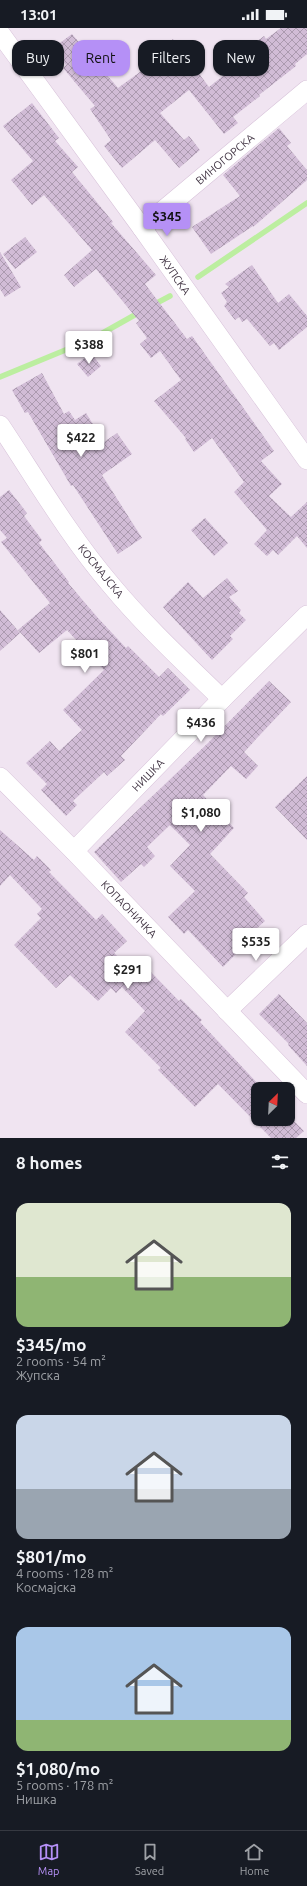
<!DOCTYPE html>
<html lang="en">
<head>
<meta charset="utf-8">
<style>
	:root { --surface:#171b24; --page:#242831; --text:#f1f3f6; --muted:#9ea1a6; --line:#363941; --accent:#b590f6 }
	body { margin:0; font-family:Ubuntu,sans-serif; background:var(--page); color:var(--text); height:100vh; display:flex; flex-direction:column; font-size:15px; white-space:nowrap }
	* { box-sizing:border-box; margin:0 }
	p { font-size:13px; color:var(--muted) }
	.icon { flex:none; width:22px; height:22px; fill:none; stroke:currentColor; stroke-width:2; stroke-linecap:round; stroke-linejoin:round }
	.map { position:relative; height:1110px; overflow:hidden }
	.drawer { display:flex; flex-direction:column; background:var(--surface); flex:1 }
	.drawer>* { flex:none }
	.banner { position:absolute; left:12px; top:12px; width:283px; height:36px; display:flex; gap:8px }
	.needle { width:26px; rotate:24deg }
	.buttons { position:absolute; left:251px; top:1054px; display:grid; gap:8px }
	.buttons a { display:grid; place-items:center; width:44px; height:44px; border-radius:8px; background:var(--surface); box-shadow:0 1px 3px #0004; font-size:20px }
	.price { position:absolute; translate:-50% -34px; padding:0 9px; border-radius:4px; background:#fff; color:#222; font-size:13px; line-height:26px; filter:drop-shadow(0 1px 2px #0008) }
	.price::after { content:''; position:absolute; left:50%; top:24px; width:12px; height:9px; margin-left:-6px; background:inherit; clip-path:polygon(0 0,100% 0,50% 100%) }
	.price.active { background:var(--accent); color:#111 }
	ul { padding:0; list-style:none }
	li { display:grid; align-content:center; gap:8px; height:212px; padding:0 16px }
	li span { display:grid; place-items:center; height:124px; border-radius:12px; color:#555 }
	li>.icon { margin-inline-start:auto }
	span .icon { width:72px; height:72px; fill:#fffc; stroke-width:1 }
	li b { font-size:17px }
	h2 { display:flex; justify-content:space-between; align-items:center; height:48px; padding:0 16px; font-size:17px }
	.pill { padding:0 14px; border-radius:12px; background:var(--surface); box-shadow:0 1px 3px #0004; font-size:14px; line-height:36px }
	.pill.active { background:var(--accent); color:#111 }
	.status { display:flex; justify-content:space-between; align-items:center; height:28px; padding:0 20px; background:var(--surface); direction:ltr }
	.status svg { height:11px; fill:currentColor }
	.tab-bar { display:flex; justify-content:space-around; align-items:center; height:56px; border-top:1px solid var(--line); background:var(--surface); font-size:11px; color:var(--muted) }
	.tab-bar a { display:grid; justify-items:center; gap:2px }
	.tab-bar .active { color:var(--accent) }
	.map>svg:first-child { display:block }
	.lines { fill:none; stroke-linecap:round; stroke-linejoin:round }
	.stream { stroke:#bceea0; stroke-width:5.5 }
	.building { fill:url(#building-cross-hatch) }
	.minor-casing { stroke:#d8c3da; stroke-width:20 }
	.minor { stroke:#fff; stroke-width:19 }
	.labels { text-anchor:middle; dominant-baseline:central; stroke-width:3; stroke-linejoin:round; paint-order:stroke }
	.street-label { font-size:11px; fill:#413443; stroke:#fff }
</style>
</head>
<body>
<div class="status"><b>13:01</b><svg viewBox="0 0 49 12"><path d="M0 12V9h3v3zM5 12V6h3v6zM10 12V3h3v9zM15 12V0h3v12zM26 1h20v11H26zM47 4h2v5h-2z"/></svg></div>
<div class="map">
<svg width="307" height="1110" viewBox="0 0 307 1110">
	<defs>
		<pattern id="building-cross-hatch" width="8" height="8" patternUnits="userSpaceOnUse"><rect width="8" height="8" fill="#d1bcd6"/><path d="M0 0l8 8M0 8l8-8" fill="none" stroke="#ab9aaf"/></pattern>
	</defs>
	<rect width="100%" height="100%" fill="#f0e4f1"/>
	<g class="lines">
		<!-- stream -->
		<g class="stream">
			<polyline points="198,249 307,175"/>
			<polyline points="153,277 170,268"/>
			<polyline points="0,349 92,311 140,284"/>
		</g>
	</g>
	<!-- building -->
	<g class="building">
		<polygon points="281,0 307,0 307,26 295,36 296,38 259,67 260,68 233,89 238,95 224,106 189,62 160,85 184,112 189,108 200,122 179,140 155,112 122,140 104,118 111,112 90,81 95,78 63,40 66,37 53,20 72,6 118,60 144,41 140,37 173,11 209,59 248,28 244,23 264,8 266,11"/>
		<polygon points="32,75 59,110 55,113 78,139 72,144 113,194 111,195 156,247 145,256 187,311 192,308 274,423 261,433 282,456 269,468 291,489 307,474 307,520 297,508 278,527 273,522 267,528 254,516 267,502 234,464 244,454 212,410 194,424 185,411 186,410 154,373 181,352 160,323 151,330 140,316 147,310 136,295 139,293 96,241 74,259 64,247 92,222 44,167 32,177 11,152 33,133 3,98"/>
		<polygon points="279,100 291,115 287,118 307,142 307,152 253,199 253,198 211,226 192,199 240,168 223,147"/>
		<polygon points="25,209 37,224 15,241 3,226"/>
		<polygon points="0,224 21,259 5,269 0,261"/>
		<polygon points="252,237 278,275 289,266 307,288 307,299 279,322 274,315 270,318 247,291 242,294 239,289 235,292 224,278 227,274 221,265 229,259 225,256"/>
		<polygon points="91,325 101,338 88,349 77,336"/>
		<polygon points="42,345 64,386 69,383 75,392 86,385 104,414 117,405 132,426 102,447 142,510 118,526 73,457 71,458 28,384 25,385 12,362"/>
		<polygon points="9,462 27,485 24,488 42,512 39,515 69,554 68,555 98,590 126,620 128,618 159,649 168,640 190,662 163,688 161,686 121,728 125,732 107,748 104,744 73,773 77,777 66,788 41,762 47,756 26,735 50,713 59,723 82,702 63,682 104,642 67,602 39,625 18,602 50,575 1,514 7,510 0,502 0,469"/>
		<polygon points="205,490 228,515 214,528 191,502"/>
		<polygon points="227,550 238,563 229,569 241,582 239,585 246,592 230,608 233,611 212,632 163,579 188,554 203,570"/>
		<polygon points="0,582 20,605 0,623"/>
		<polygon points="269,653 291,674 244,724 258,738 246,751 231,738 203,767 234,800 210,826 248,865 244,869 265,893 240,915 244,918 223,939 188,902 184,906 168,889 195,863 170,838 190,817 170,797 147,819 155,828 144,839 141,836 121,854 94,824 208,715"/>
		<polygon points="307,748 307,812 275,779"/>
		<polygon points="0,802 34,832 37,828 51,842 49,844 96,892 102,886 127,913 114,925 138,948 147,940 179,973 181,971 202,992 200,994 258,1056 258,1091 292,1091 304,1103 296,1110 271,1110 218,1056 195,1079 158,1042 161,1040 125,1004 145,983 122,959 116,965 111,960 98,973 70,947 56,960 14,917 41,890 37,886 42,881 10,847 0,858"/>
		<polygon points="279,966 307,995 307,1038 288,1017 289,1016 259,986"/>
	</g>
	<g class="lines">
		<!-- minor casing -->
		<g class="minor-casing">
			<g id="minor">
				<polyline points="0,5 142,200 307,432"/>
				<polyline points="142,200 307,62"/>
				<path d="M0,397c36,54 69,111 111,160 34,41 73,77 111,114"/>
				<polyline points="0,749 74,823 307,1066"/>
				<polyline points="74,823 222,671 307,587"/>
				<polyline points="227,983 307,906"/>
			</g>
		</g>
		<!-- minor -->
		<use href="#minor" class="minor"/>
	</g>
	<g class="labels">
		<!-- street labels -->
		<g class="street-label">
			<text transform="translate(225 131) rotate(-40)">ВИНОГОРСКА</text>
			<text transform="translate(175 247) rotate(55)">ЖУПСКА</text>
			<text transform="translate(101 543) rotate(51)">КОСМАЈСКА</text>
			<text transform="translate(148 747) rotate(-46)">НИШКА</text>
			<text transform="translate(129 881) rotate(46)">КОПАОНИЧКА</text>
		</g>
	</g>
</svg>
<div class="buttons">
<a><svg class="needle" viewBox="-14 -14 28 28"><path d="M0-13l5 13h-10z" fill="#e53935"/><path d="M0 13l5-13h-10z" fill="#9ea1a6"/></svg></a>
</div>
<b class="price active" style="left:167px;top:209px">$345</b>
<b class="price" style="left:89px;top:337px">$388</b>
<b class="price" style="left:81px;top:430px">$422</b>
<b class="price" style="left:85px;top:646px">$801</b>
<b class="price" style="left:201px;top:715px">$436</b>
<b class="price" style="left:201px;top:805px">$1,080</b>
<b class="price" style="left:256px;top:934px">$535</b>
<b class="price" style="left:128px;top:962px">$291</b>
<div class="banner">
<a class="pill">Buy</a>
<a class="pill active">Rent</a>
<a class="pill">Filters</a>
<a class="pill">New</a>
</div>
</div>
<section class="drawer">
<h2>8 homes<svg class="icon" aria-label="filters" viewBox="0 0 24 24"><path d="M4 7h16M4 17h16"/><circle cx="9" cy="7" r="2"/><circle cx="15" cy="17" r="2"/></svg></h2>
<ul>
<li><span style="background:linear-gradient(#dfe7d0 60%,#8fb573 0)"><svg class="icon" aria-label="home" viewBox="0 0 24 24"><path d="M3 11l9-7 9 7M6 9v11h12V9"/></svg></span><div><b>$345/mo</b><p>2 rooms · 54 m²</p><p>Жупска</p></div></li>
<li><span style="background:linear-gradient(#c9d6e8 60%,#9aa5b1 0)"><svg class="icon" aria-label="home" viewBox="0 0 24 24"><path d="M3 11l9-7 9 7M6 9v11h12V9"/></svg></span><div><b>$801/mo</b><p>4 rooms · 128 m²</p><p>Космајска</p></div></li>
<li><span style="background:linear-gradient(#a9c7e8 75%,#8fb573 0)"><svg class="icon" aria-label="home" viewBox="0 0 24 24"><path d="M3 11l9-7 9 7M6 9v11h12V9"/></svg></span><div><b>$1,080/mo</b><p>5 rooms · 178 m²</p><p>Нишка</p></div></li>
</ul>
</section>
<nav class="tab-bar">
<a class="active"><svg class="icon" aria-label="map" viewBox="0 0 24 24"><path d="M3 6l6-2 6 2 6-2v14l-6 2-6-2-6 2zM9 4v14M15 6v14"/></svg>Map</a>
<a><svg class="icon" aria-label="saved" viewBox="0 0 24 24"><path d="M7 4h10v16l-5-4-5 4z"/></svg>Saved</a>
<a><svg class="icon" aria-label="home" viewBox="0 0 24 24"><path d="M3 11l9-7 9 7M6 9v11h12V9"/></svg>Home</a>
</nav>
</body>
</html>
